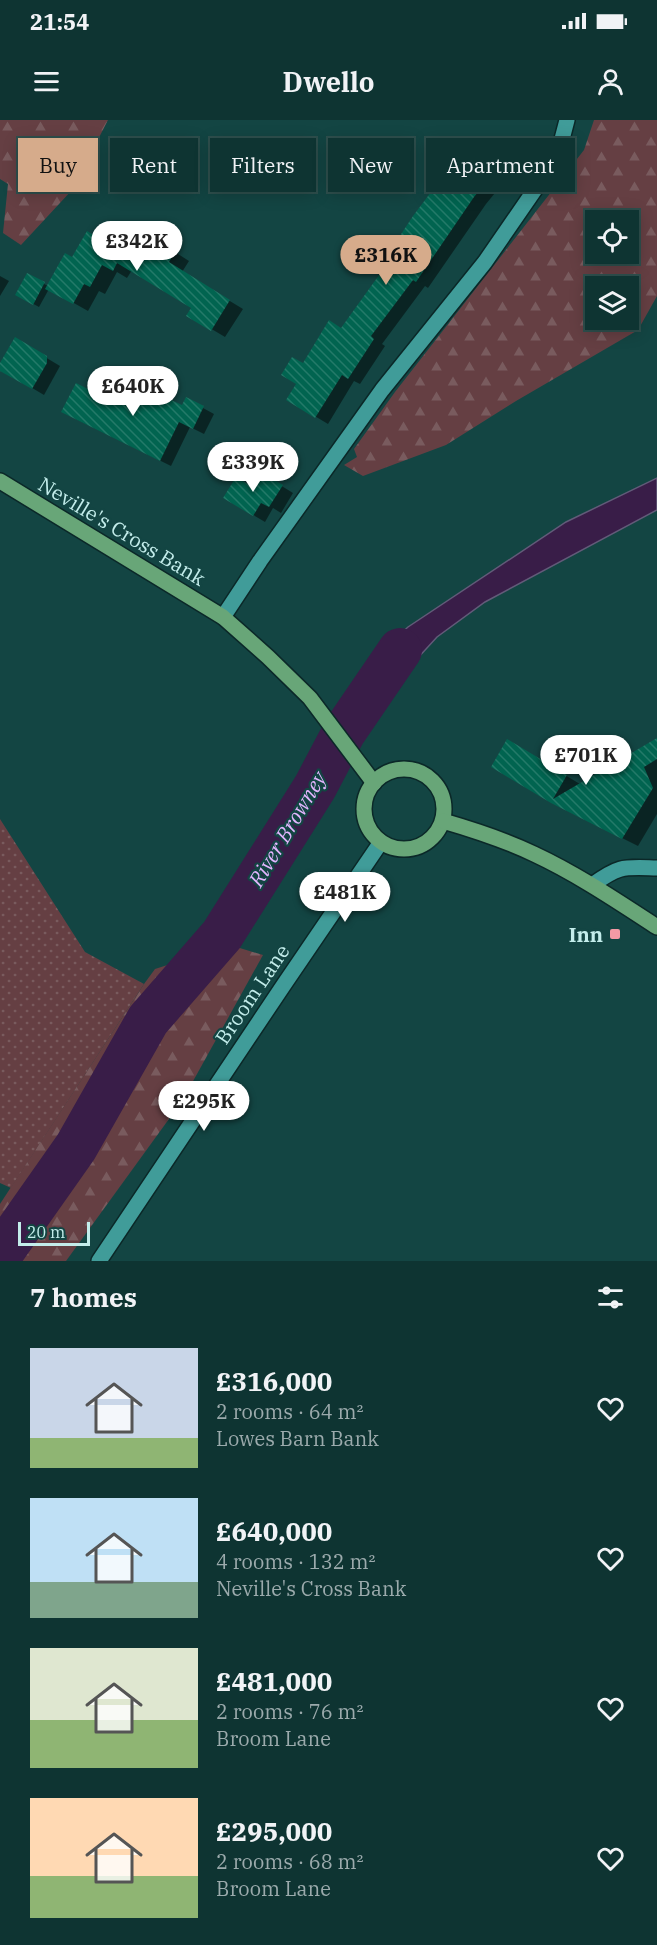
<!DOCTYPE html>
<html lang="en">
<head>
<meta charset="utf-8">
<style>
	:root { --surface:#0e3432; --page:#1c3f3e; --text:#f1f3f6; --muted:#9baaac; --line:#2e4f4d; --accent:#d6ab8b }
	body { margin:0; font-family:"IBM Plex Serif",serif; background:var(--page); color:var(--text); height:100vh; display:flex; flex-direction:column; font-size:22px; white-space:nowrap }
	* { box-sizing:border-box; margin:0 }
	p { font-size:20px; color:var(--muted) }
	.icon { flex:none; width:33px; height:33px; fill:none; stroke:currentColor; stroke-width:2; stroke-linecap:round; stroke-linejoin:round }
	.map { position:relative; height:1141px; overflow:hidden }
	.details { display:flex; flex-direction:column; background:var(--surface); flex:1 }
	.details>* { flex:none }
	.guide { position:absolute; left:18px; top:18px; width:621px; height:54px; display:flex; gap:12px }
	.buttons { position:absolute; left:585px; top:90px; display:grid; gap:12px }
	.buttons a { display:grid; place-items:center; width:54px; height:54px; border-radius:0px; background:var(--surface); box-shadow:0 3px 15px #0003,0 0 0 2px var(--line); font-size:30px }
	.scale { position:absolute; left:18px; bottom:15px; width:72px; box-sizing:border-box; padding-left:6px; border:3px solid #c3edeb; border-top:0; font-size:16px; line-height:21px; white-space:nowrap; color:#c3edeb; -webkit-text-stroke:4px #134543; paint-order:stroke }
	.price { position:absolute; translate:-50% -51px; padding:0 14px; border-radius:21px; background:#fff; color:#222; font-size:20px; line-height:39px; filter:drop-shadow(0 2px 3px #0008) }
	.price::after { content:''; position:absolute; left:50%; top:36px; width:18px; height:14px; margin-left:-9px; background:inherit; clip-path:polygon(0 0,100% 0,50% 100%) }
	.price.active { background:var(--accent); color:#111 }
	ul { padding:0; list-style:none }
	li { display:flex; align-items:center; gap:18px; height:150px; padding:0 30px }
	li span { display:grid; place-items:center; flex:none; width:168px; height:120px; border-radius:0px; color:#555 }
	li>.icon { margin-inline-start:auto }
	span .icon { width:72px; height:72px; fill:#fffc; stroke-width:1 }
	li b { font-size:26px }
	h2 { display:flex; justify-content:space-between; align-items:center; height:72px; padding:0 30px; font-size:26px }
	.pill { padding:0 21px; border-radius:0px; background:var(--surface); box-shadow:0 3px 15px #0003,0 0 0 2px var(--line); font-size:21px; line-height:54px }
	.pill.active { background:var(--accent); color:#111 }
	.status { display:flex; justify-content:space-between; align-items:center; height:42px; padding:0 30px; background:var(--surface); direction:ltr }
	.status svg { height:16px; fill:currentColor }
	header { display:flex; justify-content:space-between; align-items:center; height:78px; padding:0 30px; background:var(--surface); font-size:27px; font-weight:800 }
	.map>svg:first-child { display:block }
	.green { fill:url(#green-dots) }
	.forest { fill:url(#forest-firs); fill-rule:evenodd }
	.water { fill:#391d48; stroke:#625b79; stroke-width:1.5 }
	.shadow { fill:#0007 }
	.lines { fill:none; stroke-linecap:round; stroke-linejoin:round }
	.river { stroke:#391d48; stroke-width:44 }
	.building { fill:url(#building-back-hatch) }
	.street-casing { stroke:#0b2828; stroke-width:18 }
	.secondary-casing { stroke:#0b2828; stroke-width:18 }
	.primary-casing { stroke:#0b2828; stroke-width:18 }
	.street { stroke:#409c99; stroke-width:15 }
	.secondary { stroke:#409c99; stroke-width:15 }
	.primary { stroke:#68a678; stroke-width:15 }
	.poi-dot { fill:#f49aa5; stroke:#134543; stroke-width:2 }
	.labels { text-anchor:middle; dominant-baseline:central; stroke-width:4.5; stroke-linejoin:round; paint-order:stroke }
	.street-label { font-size:20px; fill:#c3edeb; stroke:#134543 }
	.poi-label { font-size:20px; font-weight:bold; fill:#c3edeb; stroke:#134543; text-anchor:end }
	.water-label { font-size:21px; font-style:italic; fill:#e3b5fe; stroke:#134543 }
</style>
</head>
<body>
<div class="status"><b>21:54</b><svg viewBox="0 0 49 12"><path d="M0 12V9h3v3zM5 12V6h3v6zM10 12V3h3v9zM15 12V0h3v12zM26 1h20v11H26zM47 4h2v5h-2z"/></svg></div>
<header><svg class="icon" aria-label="menu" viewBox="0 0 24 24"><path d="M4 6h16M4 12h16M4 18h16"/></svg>Dwello<svg class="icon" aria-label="person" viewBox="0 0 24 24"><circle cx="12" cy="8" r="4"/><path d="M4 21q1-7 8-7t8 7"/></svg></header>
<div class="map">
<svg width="657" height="1141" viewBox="0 0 657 1141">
	<defs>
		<pattern id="green-dots" width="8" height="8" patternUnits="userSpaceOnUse" patternTransform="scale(1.5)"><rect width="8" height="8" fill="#653f43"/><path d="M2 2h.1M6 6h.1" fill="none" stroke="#795b5e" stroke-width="1.8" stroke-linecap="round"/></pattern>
		<pattern id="forest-firs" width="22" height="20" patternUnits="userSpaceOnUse" patternTransform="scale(1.5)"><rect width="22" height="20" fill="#653f43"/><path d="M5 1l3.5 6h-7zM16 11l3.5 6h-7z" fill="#795b5e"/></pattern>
		<pattern id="building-back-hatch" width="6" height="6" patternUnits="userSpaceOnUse" patternTransform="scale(1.5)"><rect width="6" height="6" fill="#016450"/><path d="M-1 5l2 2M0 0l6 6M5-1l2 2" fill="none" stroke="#247a69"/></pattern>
	</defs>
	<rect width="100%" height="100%" fill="#134543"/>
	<!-- green -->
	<polygon class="green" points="0,699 85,832 144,864 11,1068 0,1063"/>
	<!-- forest -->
	<g class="forest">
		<polygon points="0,0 108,0 72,70 21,125 3,113 8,64 0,59"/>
		<path d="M594,0h63v176l-19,34 -122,71 -70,44 -83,31 -19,-11 13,-8 -3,-8 41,-57 189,-242zM628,100v34h-32v-34zM628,166v34h-32v-34z"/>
		<polygon points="230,825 263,835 182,981 66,1141 0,1141 0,1084 144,864 155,849"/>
	</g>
	<!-- water -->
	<polygon class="water" points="657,358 657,390 485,482 437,517 405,552 378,591 352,569 370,540 408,507 566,402"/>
	<!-- shadow -->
	<g class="shadow">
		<polygon points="462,34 478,45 482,39 508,57 486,84 428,168 425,166 382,224 385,226 360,264 354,261 328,304 288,280 298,264 304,245 342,209 394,136"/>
		<polygon points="142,111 189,141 182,152 243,189 225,217 188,195 193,188 132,150 127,158 117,152 105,174 99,171 88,191 49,169 39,187 17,175 27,155 48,166 72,139 113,128"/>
		<polygon points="0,156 9,161 0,176"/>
		<polygon points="15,219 60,246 44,275 0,249"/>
		<polygon points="107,280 139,286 203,288 214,294 204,314 190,307 171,346 74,298"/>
		<polygon points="259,352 293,373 281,393 273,388 265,402 225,378 249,367"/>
		<polygon points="657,619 657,694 638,726 568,691 493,647 508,621 580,664"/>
	</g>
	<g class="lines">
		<!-- river -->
		<polyline class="river" points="0,1135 76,1027 148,900 222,815 315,667 344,612 400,530"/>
	</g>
	<!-- building -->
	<g class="building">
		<polygon points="461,32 476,44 482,37 497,49 474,77 416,162 413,160 371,216 374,219 348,259 342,255 315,298 286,280 296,264 281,255 292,237 303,243 329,200 341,208 392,137 388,134 413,96"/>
		<polygon points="128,101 176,131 169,142 230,180 211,211 186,196 191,188 117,143 113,151 102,145 90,167 84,164 73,184 45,169 65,133 72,137 87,111 112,126"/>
		<polygon points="27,153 45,162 33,185 15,175"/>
		<polygon points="15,217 47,236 47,243 32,269 0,251 0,243"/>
		<polygon points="76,263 106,278 111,270 138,284 146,268 182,285 186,277 204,286 193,309 179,302 160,341 61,292"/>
		<polygon points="258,350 283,365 269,387 261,383 253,396 223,378 236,357 249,365"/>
		<polygon points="657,618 657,639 644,647 653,668 622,719 551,683 491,647 507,619 567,655 553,679"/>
	</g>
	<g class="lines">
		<!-- street casing -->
		<g class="street-casing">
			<path id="street" d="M592,765c28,-20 31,-18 65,-17"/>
		</g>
		<!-- secondary casing -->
		<g class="secondary-casing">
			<g id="secondary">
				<polyline points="223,497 260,441 382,270 485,142 536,68 561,23 567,0"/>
				<polyline points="99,1141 283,866 381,722"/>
			</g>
		</g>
		<!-- primary casing -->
		<g class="primary-casing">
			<g id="primary">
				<polyline points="0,361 223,497 268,537 310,578 374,663"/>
				<circle cx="404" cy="689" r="40"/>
				<path d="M443,701c31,9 62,19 91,33 43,20 83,47 123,73"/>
			</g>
		</g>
		<!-- street -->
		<use href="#street" class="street"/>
		<!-- secondary -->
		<use href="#secondary" class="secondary"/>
		<!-- primary -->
		<use href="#primary" class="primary"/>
	</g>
	<!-- markers -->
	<rect class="poi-dot" x="609" y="808" width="12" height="12" rx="3"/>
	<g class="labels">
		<!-- street labels -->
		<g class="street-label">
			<text transform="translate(122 411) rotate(31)">Neville's Cross Bank</text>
			<text transform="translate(252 874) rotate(-56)">Broom Lane</text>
		</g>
		<!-- poi labels -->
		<g class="poi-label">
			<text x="603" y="814">Inn</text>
		</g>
		<!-- water labels -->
		<g class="water-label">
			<text transform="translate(287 709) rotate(-59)">River Browney</text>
		</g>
	</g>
</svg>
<div class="buttons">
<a><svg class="icon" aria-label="locate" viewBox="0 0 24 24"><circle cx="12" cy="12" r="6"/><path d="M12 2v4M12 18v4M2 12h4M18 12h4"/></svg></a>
<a><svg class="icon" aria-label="layers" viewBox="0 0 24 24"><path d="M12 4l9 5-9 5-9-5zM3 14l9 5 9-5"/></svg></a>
</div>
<div class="scale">20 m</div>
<b class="price" style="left:137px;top:152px">£342K</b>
<b class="price active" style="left:386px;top:166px">£316K</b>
<b class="price" style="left:133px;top:297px">£640K</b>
<b class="price" style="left:253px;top:373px">£339K</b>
<b class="price" style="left:586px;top:666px">£701K</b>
<b class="price" style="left:345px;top:803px">£481K</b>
<b class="price" style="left:204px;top:1012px">£295K</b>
<div class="guide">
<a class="pill active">Buy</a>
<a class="pill">Rent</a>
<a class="pill">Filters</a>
<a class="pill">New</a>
<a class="pill">Apartment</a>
</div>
</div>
<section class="details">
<h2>7 homes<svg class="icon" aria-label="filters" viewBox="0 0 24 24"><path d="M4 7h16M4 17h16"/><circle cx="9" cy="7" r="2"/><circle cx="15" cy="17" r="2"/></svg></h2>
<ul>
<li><span style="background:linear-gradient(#c9d6e8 75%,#8fb573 0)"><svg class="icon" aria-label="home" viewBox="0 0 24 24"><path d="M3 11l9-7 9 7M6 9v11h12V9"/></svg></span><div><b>£316,000</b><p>2 rooms · 64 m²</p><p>Lowes Barn Bank</p></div><svg class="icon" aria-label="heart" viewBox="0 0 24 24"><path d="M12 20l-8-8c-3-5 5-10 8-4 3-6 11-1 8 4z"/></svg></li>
<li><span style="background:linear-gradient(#bfe0f5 70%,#7fa58c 0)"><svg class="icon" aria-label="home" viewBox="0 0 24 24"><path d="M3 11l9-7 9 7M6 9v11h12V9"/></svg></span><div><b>£640,000</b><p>4 rooms · 132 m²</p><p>Neville's Cross Bank</p></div><svg class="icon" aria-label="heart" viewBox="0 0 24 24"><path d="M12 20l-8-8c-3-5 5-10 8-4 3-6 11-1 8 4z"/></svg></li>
<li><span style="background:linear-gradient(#dfe7d0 60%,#8fb573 0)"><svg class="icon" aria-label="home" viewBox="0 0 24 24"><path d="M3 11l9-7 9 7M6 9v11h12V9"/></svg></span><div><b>£481,000</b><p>2 rooms · 76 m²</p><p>Broom Lane</p></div><svg class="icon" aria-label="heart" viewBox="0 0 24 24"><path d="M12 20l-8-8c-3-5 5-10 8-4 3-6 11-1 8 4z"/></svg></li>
<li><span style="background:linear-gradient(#ffd9b3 65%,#8fb573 0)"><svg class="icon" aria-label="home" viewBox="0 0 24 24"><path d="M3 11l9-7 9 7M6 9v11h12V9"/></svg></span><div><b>£295,000</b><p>2 rooms · 68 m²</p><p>Broom Lane</p></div><svg class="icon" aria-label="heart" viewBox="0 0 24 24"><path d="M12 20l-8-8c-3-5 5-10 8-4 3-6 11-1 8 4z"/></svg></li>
</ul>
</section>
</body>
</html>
